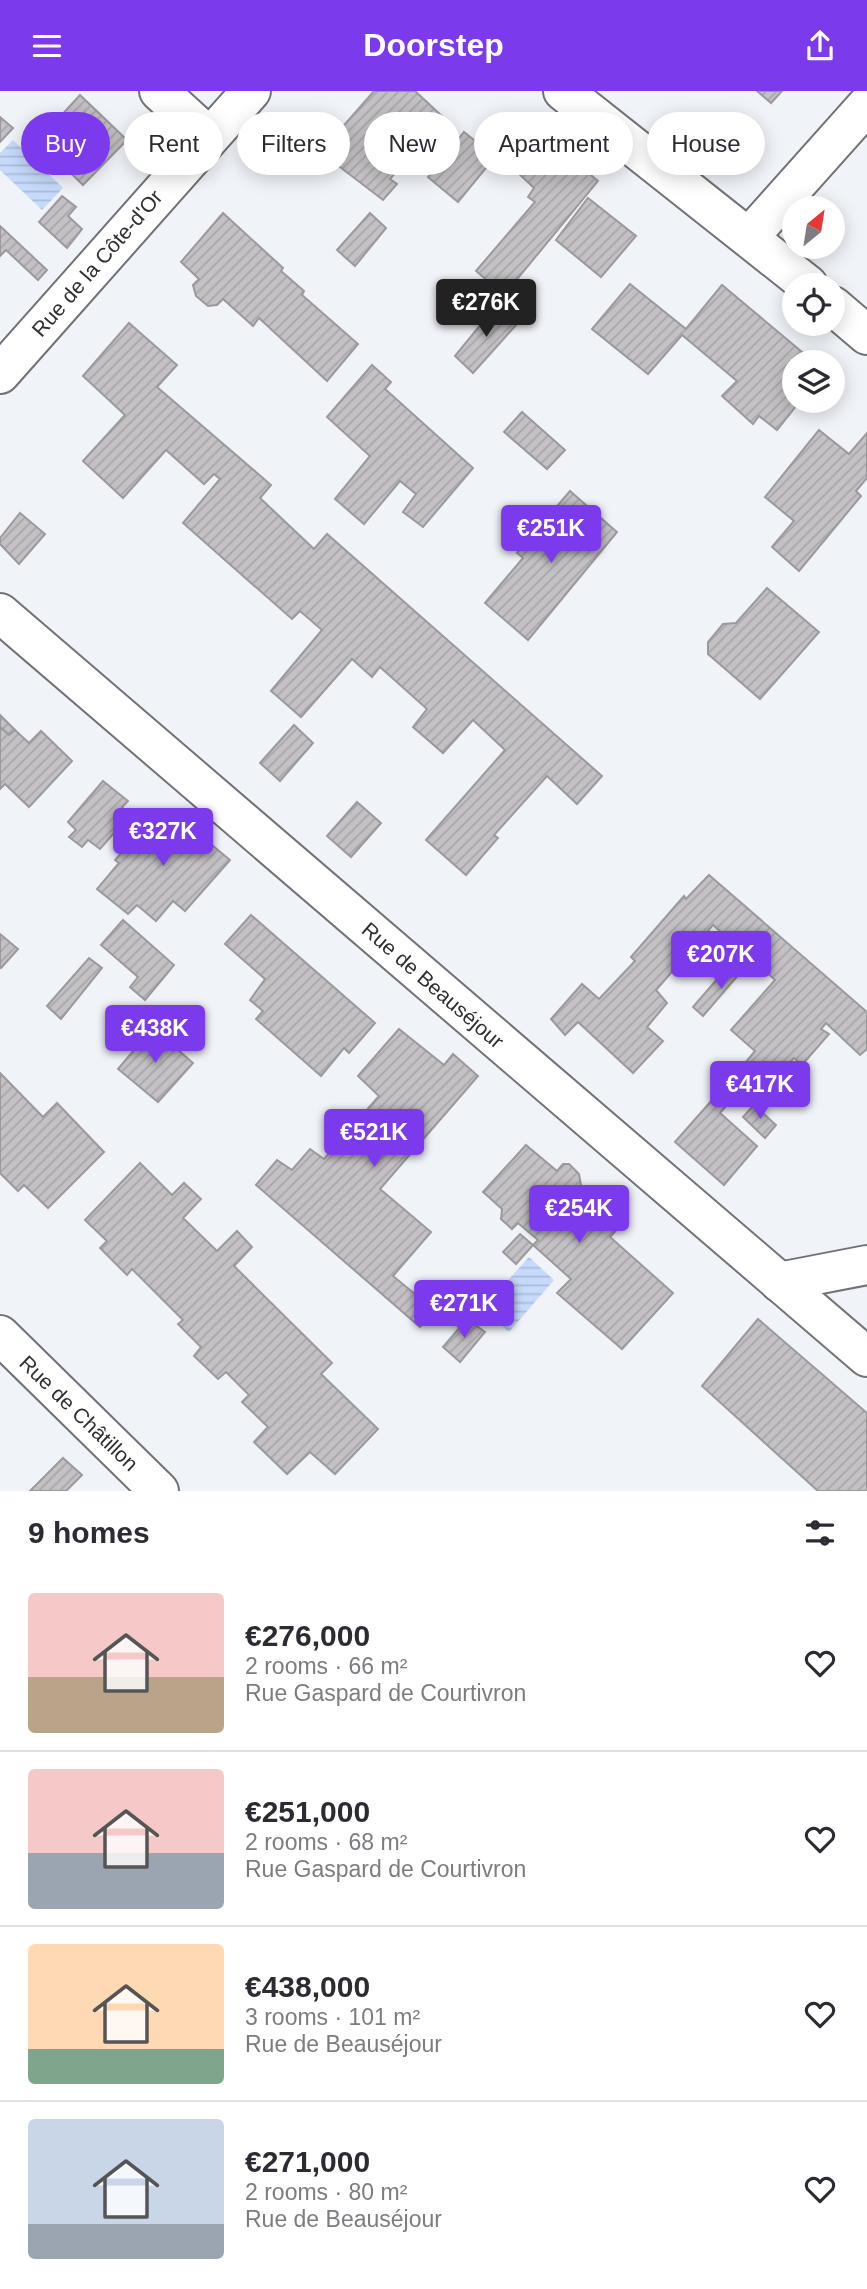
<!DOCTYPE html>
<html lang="en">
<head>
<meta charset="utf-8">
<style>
	:root { --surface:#fff; --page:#f7f7f7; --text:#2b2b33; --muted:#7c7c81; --line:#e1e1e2; --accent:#7c3aed }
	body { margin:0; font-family:Helvetica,sans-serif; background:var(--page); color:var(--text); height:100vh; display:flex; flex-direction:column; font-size:26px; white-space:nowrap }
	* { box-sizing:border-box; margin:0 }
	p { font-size:23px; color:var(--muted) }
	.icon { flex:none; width:38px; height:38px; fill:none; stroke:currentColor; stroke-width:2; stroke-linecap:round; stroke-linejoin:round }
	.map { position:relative; height:1400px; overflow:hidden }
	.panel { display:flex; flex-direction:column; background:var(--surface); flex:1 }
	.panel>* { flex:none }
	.guide { position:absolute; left:21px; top:21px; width:826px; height:63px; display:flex; gap:14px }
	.needle { width:46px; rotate:30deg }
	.tools { position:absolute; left:782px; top:105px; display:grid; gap:14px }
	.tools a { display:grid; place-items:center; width:63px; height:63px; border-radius:50%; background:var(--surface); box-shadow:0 4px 18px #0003; font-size:35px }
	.price { position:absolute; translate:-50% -60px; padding:0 16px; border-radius:7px; background:var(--accent); color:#fff; font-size:23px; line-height:46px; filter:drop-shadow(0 2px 4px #0008) }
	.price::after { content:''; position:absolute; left:50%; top:42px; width:21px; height:16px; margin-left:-10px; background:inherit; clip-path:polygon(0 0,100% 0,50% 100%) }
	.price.active { background:#222; color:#fff }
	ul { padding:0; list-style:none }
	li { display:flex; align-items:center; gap:21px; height:175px; padding:0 28px }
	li+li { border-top:2px solid var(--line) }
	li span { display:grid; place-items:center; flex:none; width:196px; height:140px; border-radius:7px; color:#555 }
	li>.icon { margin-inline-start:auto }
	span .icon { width:84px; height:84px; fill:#fffc; stroke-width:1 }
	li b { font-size:30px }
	h2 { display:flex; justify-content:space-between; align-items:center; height:84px; padding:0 28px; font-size:30px }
	.pill { padding:0 24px; border-radius:32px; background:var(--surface); box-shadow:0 4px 18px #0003; font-size:24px; line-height:63px }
	.pill.active { background:var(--accent); color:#fff }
	header { display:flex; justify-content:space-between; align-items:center; height:91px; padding:0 28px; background:var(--accent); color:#fff; font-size:32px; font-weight:700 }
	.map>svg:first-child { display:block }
	.water { fill:url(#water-rules) }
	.building { fill:url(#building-hatch); stroke:#9c999d; stroke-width:2 }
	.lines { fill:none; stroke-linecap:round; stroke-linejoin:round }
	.minor-casing { stroke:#6f7276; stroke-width:42 }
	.minor { stroke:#fff; stroke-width:38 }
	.labels { text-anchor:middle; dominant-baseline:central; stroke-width:7; stroke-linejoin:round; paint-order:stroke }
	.street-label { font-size:21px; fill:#2e2f31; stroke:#fff }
</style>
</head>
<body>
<header><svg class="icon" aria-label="menu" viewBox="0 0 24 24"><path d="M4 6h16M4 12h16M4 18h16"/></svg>Doorstep<svg class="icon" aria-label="share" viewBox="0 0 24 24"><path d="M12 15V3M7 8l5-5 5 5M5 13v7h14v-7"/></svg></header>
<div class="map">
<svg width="867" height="1400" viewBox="0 0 867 1400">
	<defs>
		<pattern id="water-rules" width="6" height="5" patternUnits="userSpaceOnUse" patternTransform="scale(1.75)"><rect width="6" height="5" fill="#c6dbfb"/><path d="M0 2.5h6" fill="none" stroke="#aabcd8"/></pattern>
		<pattern id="building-hatch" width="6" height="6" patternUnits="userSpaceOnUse" patternTransform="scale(1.75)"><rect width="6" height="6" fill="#c4c1c5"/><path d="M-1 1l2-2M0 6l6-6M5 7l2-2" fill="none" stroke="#a9a6aa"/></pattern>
	</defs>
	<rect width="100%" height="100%" fill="#f0f3f8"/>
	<!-- water -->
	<g class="water">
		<polygon points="13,49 63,97 42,119 0,79 0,62"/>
		<polygon points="529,1166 554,1189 509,1241 482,1218"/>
	</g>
	<!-- building -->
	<g class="building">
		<polygon points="374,0 415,0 443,26 390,88 397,93 383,109 336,73 340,69 324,57"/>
		<polygon points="757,0 782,0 771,12"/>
		<polygon points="80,4 127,49 83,94 38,50"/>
		<polygon points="0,26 13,37 0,51"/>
		<polygon points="464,41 495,66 458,111 428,86"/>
		<polygon points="546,47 598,90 509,198 501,192 497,198 476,180 535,111 528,106 534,97 518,82"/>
		<polygon points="62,105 76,116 68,125 82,138 67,157 39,131"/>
		<polygon points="588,107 636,145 601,186 556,149"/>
		<polygon points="223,122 283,177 281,180 304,200 302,204 358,253 327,290 259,227 253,235 223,208 217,214 208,215 196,205 193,194 199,188 181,171"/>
		<polygon points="370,122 386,137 355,175 337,159"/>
		<polygon points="0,135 47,179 38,189 6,159 0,165"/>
		<polygon points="630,193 686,238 722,194 814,271 794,271 794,310 800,310 777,339 759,325 753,333 722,305 737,290 682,244 648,283 592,238"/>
		<polygon points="496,215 517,233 473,282 455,265"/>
		<polygon points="129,232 177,274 157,296 271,394 260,407 314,458 327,443 602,685 577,713 547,685 494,744 498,747 466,784 426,749 505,659 473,629 443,662 413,636 427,618 380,576 372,586 352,568 301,626 271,600 322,539 300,520 292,528 183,432 220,388 214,383 204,393 166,359 123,407 83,370 125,324 83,285"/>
		<polygon points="372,274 391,291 385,298 473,377 423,436 403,421 416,403 400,390 364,433 335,408 370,365 327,326"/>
		<polygon points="522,321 565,359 547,378 504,341"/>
		<polygon points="819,339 849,363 867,342 867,387 856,400 861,405 799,480 772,456 794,430 765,406"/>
		<polygon points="570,400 617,441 528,549 485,512 523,467 517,462"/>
		<polygon points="20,422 45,443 19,473 0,453 0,447"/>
		<polygon points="767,497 819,541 760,608 708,563 708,551 723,533 736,532"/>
		<polygon points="0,624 15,639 9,644 0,636"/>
		<polygon points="294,634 313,652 280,690 260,672"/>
		<polygon points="0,636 9,644 15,639 29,652 41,640 72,670 29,716 5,693 0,698"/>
		<polygon points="103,690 128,710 122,716 130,724 100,758 88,749 82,756 69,746 76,739 68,731"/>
		<polygon points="357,711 381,732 351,766 327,745"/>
		<polygon points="155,723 167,732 175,723 230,769 185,820 173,810 156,830 137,814 128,823 97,798 119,772 115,769"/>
		<polygon points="709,784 867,921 867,958 860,964 826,932 821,938 829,943 802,974 794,967 763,998 741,977 755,960 731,939 775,889 752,868 703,925 693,916 719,886 713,880 732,858 738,865 742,860 713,834 656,899 667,912 647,936 663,950 633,982 578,931 565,944 551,928 582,893 599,908 635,870 631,866 684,805 686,808"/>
		<polygon points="251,824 375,932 349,962 344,957 321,985 256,928 263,920 250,909 265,888 225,853"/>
		<polygon points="123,829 174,874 145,909 130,896 138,886 101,854"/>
		<polygon points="0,843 18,858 1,877 0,876"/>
		<polygon points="89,867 102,877 61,928 47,915"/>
		<polygon points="153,937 193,972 158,1011 118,978"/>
		<polygon points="399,938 444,974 453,963 478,985 380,1098 431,1141 393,1185 434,1219 420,1236 256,1094 277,1069 292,1079 310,1058 324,1068 379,1005 358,985"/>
		<polygon points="0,982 43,1026 57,1012 104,1061 48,1117 24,1094 18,1100 0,1082"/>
		<polygon points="728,991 739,1000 720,1022 757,1055 724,1094 675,1051"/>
		<polygon points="754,1014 776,1034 765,1047 743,1026"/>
		<polygon points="526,1054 557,1080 563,1073 569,1073 579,1083 582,1100 621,1134 610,1146 673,1202 622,1258 557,1202 571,1188 533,1154 538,1149 518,1132 512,1138 501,1128 502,1118 483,1101"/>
		<polygon points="140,1072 172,1104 184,1092 201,1108 183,1127 217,1160 237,1140 252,1156 234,1175 332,1272 321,1283 378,1338 335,1383 310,1361 287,1383 254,1351 268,1336 242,1311 249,1304 226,1281 218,1288 194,1265 201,1256 178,1233 183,1229 132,1178 127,1184 100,1157 107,1150 85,1129"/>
		<polygon points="520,1143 533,1154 516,1173 503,1161"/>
		<polygon points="467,1228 485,1241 460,1271 443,1256"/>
		<polygon points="758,1228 867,1322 867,1400 818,1400 702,1295"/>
		<polygon points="63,1367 82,1384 66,1400 30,1400"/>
	</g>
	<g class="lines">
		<!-- minor casing -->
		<g class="minor-casing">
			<g id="minor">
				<polyline points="159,0 208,45"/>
				<polyline points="563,0 808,194"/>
				<polyline points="750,145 867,14"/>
				<polyline points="833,215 867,244"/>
				<polyline points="0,283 251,0"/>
				<polyline points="0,522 867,1266"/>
				<polyline points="779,1191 867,1174"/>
				<polyline points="0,1244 159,1400"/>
			</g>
		</g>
		<!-- minor -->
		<use href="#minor" class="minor"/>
	</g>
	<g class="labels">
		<!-- street labels -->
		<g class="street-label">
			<text transform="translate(97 172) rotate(-49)">Rue de la Côte-d'Or</text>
			<text transform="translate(433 894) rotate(41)">Rue de Beauséjour</text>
			<text transform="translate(79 1322) rotate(44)">Rue de Châtillon</text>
		</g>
	</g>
</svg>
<div class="tools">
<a><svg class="needle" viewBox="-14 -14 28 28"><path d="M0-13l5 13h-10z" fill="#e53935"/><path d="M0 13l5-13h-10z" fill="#7c7c81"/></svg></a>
<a><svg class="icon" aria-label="locate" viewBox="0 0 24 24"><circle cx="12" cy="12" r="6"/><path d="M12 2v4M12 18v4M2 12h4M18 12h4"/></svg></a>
<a><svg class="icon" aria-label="layers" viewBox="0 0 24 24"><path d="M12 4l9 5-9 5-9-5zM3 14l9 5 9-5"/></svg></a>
</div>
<b class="price active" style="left:486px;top:248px">€276K</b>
<b class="price" style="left:551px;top:474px">€251K</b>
<b class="price" style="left:163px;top:777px">€327K</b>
<b class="price" style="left:721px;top:900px">€207K</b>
<b class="price" style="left:155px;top:974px">€438K</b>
<b class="price" style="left:760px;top:1030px">€417K</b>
<b class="price" style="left:374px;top:1078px">€521K</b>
<b class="price" style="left:579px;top:1154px">€254K</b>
<b class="price" style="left:464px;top:1249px">€271K</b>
<div class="guide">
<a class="pill active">Buy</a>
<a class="pill">Rent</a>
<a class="pill">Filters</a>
<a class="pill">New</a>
<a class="pill">Apartment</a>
<a class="pill">House</a>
</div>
</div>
<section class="panel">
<h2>9 homes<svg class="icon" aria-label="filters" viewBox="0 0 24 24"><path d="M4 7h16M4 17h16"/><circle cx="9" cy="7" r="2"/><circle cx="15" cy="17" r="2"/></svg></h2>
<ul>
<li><span style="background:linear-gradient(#f6c9c9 60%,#b9a48a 0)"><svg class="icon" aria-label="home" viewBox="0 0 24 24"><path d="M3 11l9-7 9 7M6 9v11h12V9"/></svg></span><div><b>€276,000</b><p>2 rooms · 66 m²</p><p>Rue Gaspard de Courtivron</p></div><svg class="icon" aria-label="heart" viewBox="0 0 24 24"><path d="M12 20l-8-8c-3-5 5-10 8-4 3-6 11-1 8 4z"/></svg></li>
<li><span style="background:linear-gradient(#f6c9c9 60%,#9aa5b1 0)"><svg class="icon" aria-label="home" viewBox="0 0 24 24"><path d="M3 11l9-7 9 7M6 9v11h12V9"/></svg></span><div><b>€251,000</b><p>2 rooms · 68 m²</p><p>Rue Gaspard de Courtivron</p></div><svg class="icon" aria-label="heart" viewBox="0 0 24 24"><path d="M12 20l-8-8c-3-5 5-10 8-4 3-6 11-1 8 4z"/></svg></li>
<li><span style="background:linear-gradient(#ffd9b3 75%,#7fa58c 0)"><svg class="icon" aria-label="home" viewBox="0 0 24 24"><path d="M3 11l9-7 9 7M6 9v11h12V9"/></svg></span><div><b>€438,000</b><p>3 rooms · 101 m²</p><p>Rue de Beauséjour</p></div><svg class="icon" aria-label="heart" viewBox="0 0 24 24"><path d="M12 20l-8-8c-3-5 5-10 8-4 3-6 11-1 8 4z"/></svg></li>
<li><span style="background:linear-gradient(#c9d6e8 75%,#9aa5b1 0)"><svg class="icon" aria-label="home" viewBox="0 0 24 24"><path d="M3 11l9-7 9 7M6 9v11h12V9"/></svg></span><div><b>€271,000</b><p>2 rooms · 80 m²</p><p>Rue de Beauséjour</p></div><svg class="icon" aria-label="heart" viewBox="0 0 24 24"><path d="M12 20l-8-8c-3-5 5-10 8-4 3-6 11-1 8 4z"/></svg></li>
</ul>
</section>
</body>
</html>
